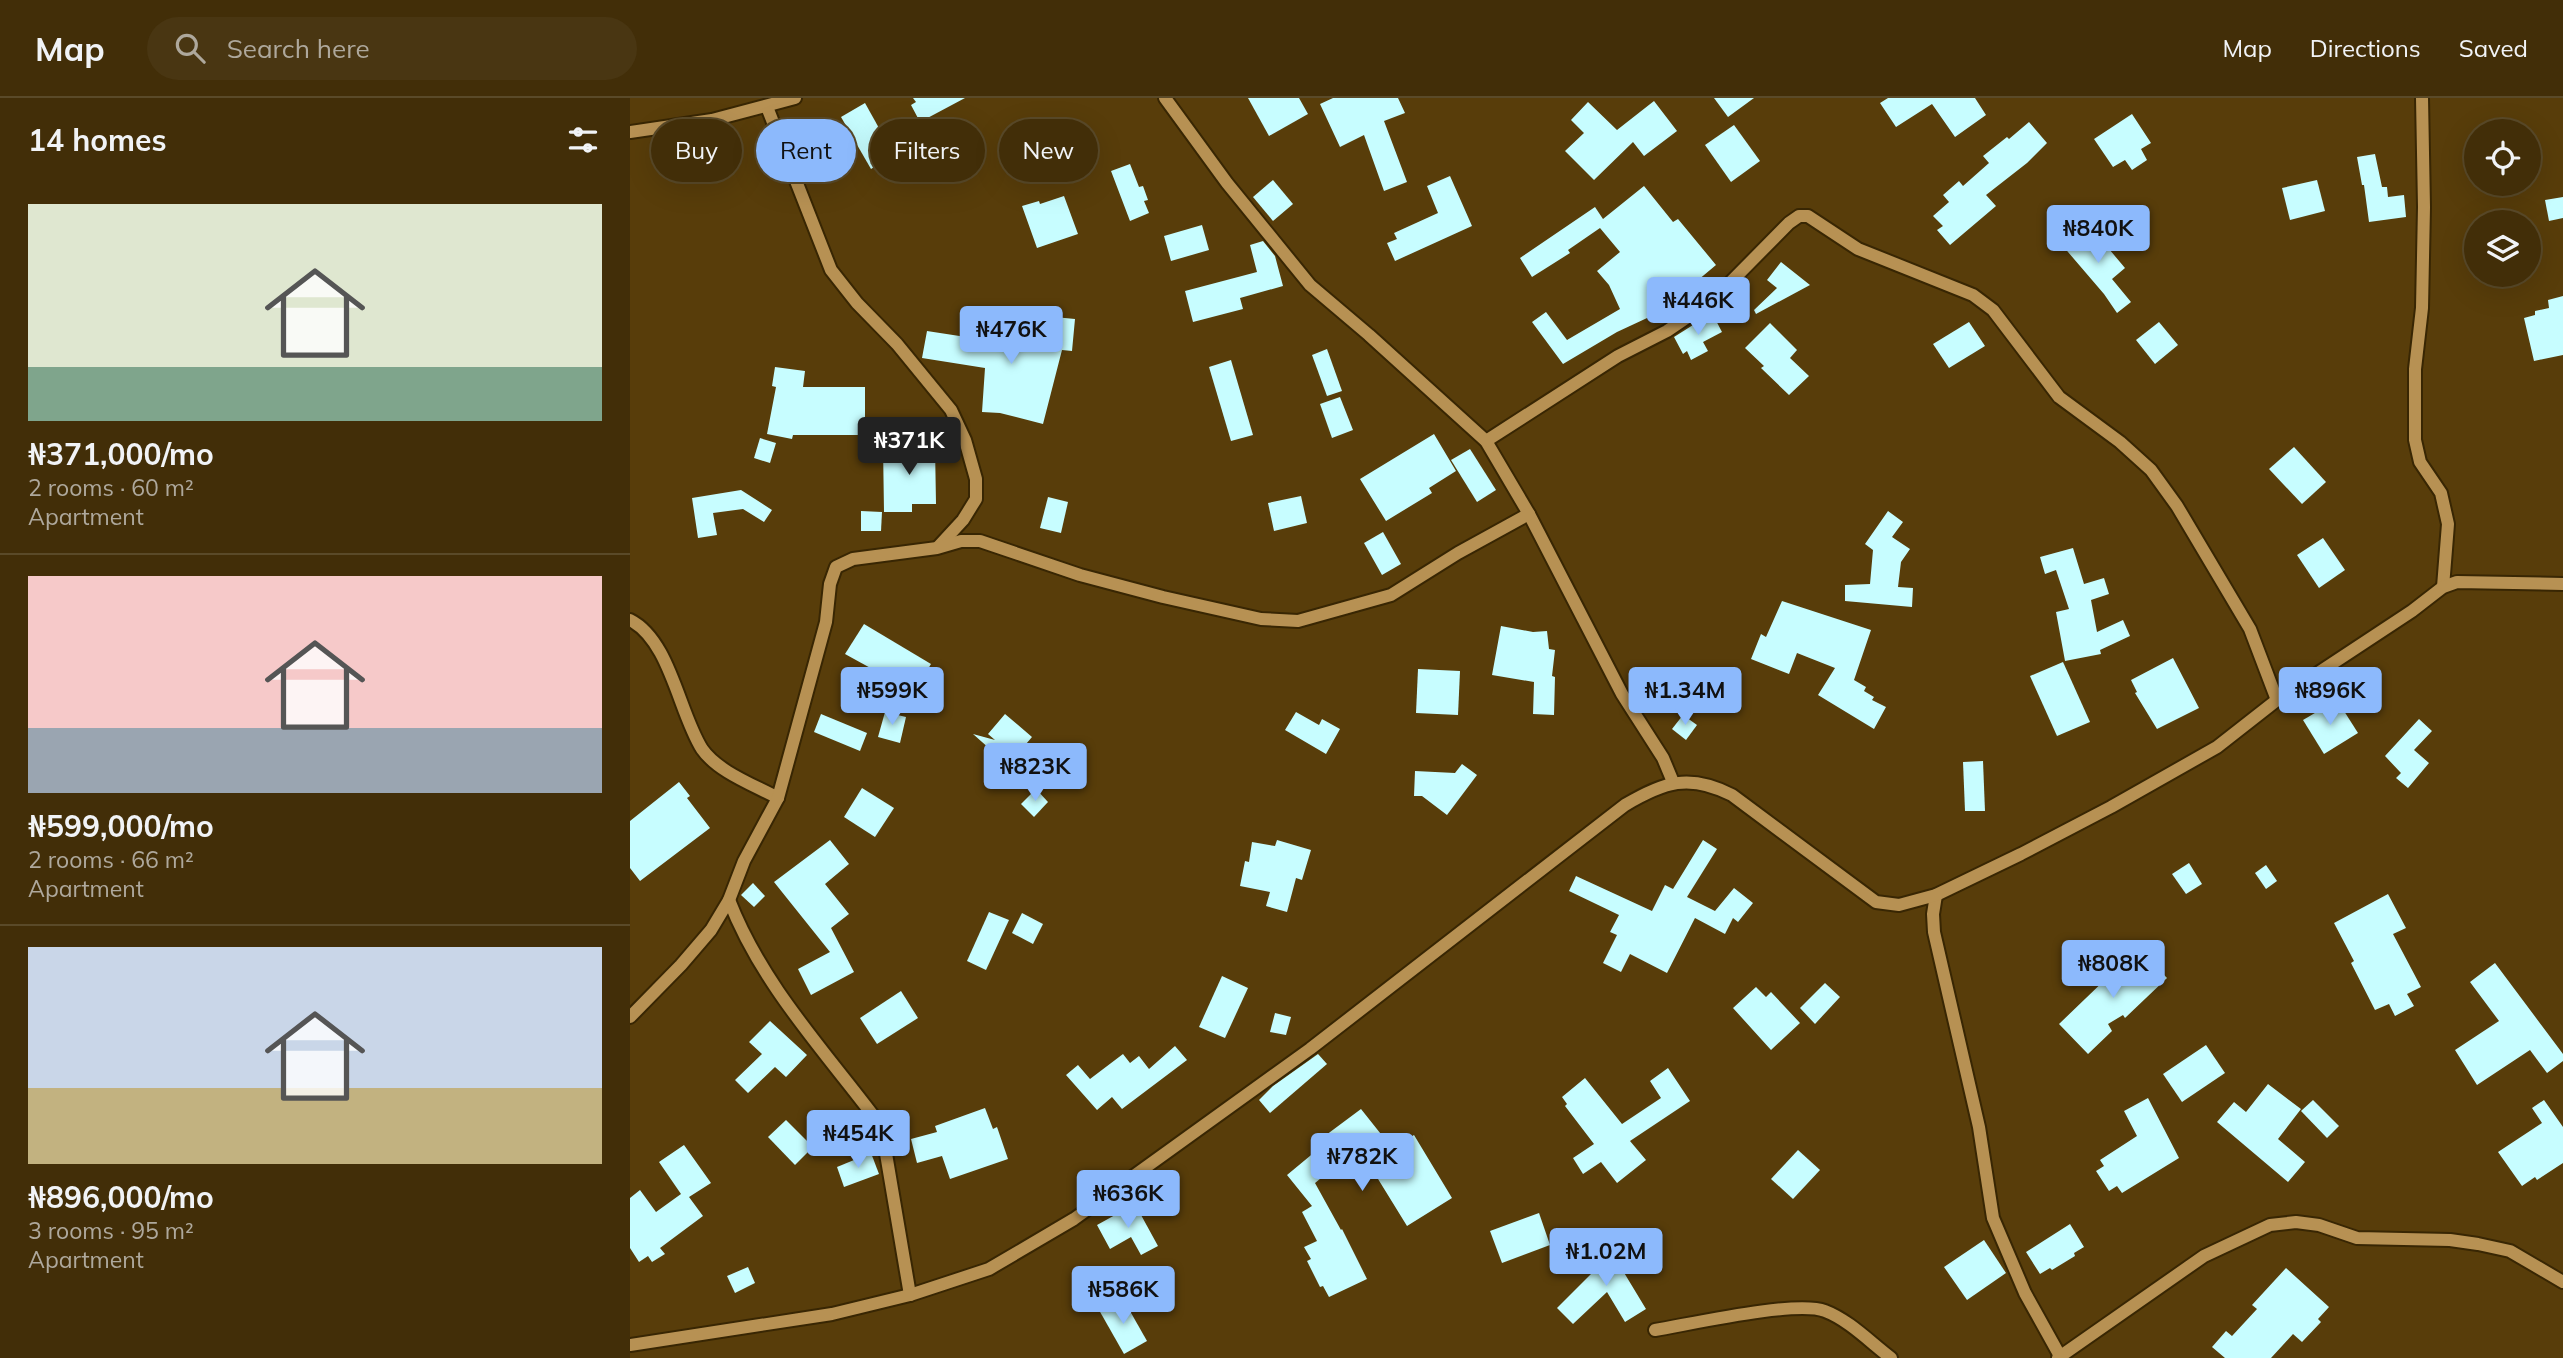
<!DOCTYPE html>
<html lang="en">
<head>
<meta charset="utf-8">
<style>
	:root { --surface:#422e08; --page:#493612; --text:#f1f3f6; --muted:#aea89c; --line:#5a4a29; --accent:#8cb9fc }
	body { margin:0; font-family:Mulish,sans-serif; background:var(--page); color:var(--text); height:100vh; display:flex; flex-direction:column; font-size:26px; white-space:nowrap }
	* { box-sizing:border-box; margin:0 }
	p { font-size:23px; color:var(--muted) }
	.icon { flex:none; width:38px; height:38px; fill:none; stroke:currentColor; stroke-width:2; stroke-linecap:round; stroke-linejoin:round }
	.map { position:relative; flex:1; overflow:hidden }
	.side { display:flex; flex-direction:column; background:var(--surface); width:630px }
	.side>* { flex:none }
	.top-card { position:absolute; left:21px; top:21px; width:665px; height:63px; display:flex; gap:14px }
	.fabs { position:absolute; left:1834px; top:21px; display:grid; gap:14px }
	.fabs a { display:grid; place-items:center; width:77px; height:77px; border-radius:50%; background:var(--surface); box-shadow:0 7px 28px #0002,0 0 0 2px var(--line); font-size:35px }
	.price { position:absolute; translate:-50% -60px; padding:0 16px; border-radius:7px; background:var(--accent); color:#111; font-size:23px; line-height:46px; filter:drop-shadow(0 2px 4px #0008) }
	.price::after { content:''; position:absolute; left:50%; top:42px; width:21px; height:16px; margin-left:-10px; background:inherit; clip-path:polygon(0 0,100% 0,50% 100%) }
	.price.selected { background:#222; color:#fff }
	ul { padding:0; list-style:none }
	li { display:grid; align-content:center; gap:14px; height:371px; padding:0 28px }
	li+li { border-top:2px solid var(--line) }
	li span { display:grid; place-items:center; height:217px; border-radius:0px; color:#555 }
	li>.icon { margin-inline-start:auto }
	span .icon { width:126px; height:126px; fill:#fffc; stroke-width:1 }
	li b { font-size:30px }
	h2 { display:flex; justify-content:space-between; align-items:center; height:84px; padding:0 28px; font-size:30px }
	.chip { padding:0 24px; border-radius:32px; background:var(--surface); box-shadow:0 7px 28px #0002,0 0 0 2px var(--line); font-size:24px; line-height:63px }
	.chip.selected { background:var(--accent); color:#111 }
	header { display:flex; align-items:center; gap:42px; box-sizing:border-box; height:98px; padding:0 35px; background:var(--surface); border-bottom:2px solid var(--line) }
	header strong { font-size:33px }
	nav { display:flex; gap:38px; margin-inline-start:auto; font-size:24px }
	.search { width:490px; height:63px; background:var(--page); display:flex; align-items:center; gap:18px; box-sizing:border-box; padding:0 24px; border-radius:38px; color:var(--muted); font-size:26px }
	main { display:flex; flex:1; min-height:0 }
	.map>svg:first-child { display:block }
	.building { fill:#c7fdff }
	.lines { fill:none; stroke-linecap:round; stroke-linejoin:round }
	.minor-casing { stroke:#382603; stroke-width:16 }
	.minor { stroke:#b79153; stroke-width:12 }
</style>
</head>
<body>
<header>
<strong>Map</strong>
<div class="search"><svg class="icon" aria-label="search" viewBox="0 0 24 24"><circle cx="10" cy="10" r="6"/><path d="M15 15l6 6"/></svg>Search here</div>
<nav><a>Map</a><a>Directions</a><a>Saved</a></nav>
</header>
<main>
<section class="side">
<h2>14 homes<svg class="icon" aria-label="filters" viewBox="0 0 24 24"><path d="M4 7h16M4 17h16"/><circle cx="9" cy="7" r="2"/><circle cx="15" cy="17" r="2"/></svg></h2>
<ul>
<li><span style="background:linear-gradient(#dfe7d0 75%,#7fa58c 0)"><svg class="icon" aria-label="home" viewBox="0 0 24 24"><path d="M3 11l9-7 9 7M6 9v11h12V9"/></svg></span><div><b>₦371,000/mo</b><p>2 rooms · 60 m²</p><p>Apartment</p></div></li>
<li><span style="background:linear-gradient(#f6c9c9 70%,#9aa5b1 0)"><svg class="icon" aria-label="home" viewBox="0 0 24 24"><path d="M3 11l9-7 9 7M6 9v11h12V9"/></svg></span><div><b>₦599,000/mo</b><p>2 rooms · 66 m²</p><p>Apartment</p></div></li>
<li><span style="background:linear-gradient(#c9d6e8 65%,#c2b280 0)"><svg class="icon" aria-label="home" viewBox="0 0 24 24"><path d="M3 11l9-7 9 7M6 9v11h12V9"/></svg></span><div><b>₦896,000/mo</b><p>3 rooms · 95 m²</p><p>Apartment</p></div></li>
</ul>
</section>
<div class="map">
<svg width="1933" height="1260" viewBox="0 0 1933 1260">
	<rect width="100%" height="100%" fill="#583d0a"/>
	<!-- building -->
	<g class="building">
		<polygon points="283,0 335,0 290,24 281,7 286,4"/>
		<polygon points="618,0 669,0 678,16 639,38"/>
		<polygon points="703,0 768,0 775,15 754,23 777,84 754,93 734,37 710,49 690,6"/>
		<polygon points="1084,0 1124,0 1098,19"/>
		<polygon points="1258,0 1345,0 1356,17 1325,39 1302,6 1266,29 1250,5"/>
		<polygon points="1024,3 1047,33 1014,58 1003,44 964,82 935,53 954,35 941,22 958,4 987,32"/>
		<polygon points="235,5 264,57 241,71 211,19"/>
		<polygon points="1502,16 1521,45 1511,51 1517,62 1502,72 1495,62 1483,69 1464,41"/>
		<polygon points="1399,24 1417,45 1397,65 1356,97 1366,108 1320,147 1307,132 1313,128 1303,118 1319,104 1313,97 1329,83 1333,88 1359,65 1353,58 1377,39 1379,41"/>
		<polygon points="297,25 308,47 279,62 268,41"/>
		<polygon points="1104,27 1130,63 1101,84 1075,47"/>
		<polygon points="1745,56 1752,89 1757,89 1758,99 1774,97 1776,119 1739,124 1734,87 1732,87 1727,59"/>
		<polygon points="500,66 509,89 513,88 518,102 514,103 519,115 500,123 481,73"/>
		<polygon points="820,78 842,128 765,163 757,145 767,141 764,135 808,115 797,88"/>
		<polygon points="643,82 663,106 643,123 623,99"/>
		<polygon points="1687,82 1695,113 1660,122 1652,90"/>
		<polygon points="1014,88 1043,124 1048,121 1086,167 1043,203 1049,215 1035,224 1030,214 987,234 933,266 902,224 916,214 937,242 990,211 979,187 967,173 990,154 970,130 938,152 940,155 902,179 890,160 965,109 973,121"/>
		<polygon points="434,98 448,136 407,150 392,108 409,103 410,106"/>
		<polygon points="1933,99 1933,120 1919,123 1915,102"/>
		<polygon points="1458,126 1495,170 1482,181 1501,204 1487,215 1474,196 1432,147"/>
		<polygon points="572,127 579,152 541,163 534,138"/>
		<polygon points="633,143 645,158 653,188 610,200 613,211 563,224 555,193 627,174 620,147"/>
		<polygon points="1151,164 1180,187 1126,216 1124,212 1147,190 1137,182"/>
		<polygon points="1933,198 1933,257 1904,263 1894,220 1905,217 1905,213 1919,210 1918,202"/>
		<polygon points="1082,215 1092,234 1073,244 1078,253 1061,262 1057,253 1053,256 1044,239"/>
		<polygon points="404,217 445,221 442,253 432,252 413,326 370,315 352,314 355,270 292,260 297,233 401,249"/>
		<polygon points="1339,224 1355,248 1319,270 1303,246"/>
		<polygon points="1529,224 1548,247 1525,266 1506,242"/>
		<polygon points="1140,225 1167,252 1160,260 1179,278 1159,297 1131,270 1134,268 1115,250"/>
		<polygon points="697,251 712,293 697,298 682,257"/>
		<polygon points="601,262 623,337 601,343 579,269"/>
		<polygon points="145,269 175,273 173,289 235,289 235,337 163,337 162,341 137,336 146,289 142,288"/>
		<polygon points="710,299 723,332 702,340 690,306"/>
		<polygon points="804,336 826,373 799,390 802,395 756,423 730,381"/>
		<polygon points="130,340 146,345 140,365 124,360"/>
		<polygon points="253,348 305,348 306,406 282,406 282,414 254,414"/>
		<polygon points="1664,349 1696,384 1672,406 1639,371"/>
		<polygon points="840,351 866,392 847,404 821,362"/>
		<polygon points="111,392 142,412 134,424 113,411 83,415 87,437 68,440 62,400"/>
		<polygon points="671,398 677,425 644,433 638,405"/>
		<polygon points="418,399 438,404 431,435 410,430"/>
		<polygon points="231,413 252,414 251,433 231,433"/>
		<polygon points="1258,413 1273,424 1262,439 1280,451 1271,464 1268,489 1283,490 1282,509 1215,503 1215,487 1240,486 1243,452 1235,446"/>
		<polygon points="753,434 771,466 752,477 734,445"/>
		<polygon points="1693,440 1715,472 1689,490 1667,457"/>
		<polygon points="1443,450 1454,486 1474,480 1479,496 1461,502 1467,534 1493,522 1500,538 1470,552 1471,556 1435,563 1426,514 1439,511 1426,472 1415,476 1410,459"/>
		<polygon points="1152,503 1241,532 1224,582 1236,589 1234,593 1244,599 1242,602 1256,609 1244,631 1188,597 1205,570 1167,555 1159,576 1121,561 1131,536 1136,539"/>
		<polygon points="234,526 301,566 284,594 215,556"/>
		<polygon points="871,528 903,534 917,533 919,551 925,552 922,578 925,579 924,617 903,616 904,584 862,577"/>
		<polygon points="1543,560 1569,610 1527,631 1505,595 1507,594 1501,582"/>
		<polygon points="1433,564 1460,624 1427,638 1400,578"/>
		<polygon points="788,571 830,573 828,617 786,615"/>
		<polygon points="1707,602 1728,635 1694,656 1673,622"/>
		<polygon points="255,614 276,619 270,645 248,639"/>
		<polygon points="666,614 689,627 692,621 710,631 696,656 655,632"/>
		<polygon points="191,616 237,635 230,653 184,634"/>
		<polygon points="375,616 402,639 378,667 343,636 365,642 358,636"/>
		<polygon points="1053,617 1067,627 1056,642 1042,631"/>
		<polygon points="1789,621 1802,633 1784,652 1799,665 1778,690 1766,680 1771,675 1755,658"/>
		<polygon points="1353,663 1355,713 1335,713 1333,664"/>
		<polygon points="832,666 847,677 817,717 792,698 784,698 785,673 825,675"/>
		<polygon points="49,684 60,698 57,700 80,730 10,783 0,770 0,723"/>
		<polygon points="232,690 264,710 245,739 214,719"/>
		<polygon points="406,691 418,704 404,719 391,706"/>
		<polygon points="200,742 219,766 195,786 219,816 201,830 224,874 181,897 168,871 200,854 144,784"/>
		<polygon points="647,742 681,752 672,782 666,780 657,814 636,808 640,794 610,788 615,763 619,764 622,744 645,748"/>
		<polygon points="1073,742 1087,751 1057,799 1085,813 1104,790 1123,805 1108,824 1103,820 1095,836 1065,820 1037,875 1000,856 991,874 973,865 987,837 980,834 989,817 939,793 946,778 1022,813 1035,787 1043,791"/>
		<polygon points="1559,765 1572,786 1556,796 1542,776"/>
		<polygon points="1636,767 1647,783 1636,791 1625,775"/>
		<polygon points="123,785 135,798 124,809 111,797"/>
		<polygon points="1758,796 1776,830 1763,836 1791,889 1777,896 1784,908 1765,918 1759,906 1745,912 1721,865 1724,863 1704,825"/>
		<polygon points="359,814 379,822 356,872 337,863"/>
		<polygon points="392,815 413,826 403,846 382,835"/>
		<polygon points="1508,850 1537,880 1495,920 1493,917 1478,926 1482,933 1458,956 1429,926"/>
		<polygon points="1865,865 1933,956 1933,963 1917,975 1900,952 1847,987 1825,952 1869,923 1840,884"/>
		<polygon points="592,878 618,890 595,940 569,929"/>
		<polygon points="1195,885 1210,899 1185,926 1170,910"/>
		<polygon points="1126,889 1136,899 1141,894 1170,925 1141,952 1103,910"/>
		<polygon points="271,893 288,920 247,946 230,920"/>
		<polygon points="645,915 661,919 656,937 640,934"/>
		<polygon points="140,923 177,957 156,979 145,969 118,995 105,982 132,956 119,944"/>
		<polygon points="1576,947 1595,975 1552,1004 1533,976"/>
		<polygon points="545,948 557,962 492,1011 482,999 467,1012 436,977 448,967 460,981 493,956 500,965 509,958 519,971"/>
		<polygon points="688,956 697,966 640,1015 629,1002 643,988"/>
		<polygon points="1038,970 1060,1003 1000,1043 1016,1062 987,1085 971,1064 953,1076 943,1060 964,1046 935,1008 937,1006 932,999 955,980 992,1026 1031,1000 1020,983"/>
		<polygon points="1638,986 1671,1011 1648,1041 1675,1064 1658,1084 1587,1024 1604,1004 1616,1014"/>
		<polygon points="1518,1000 1549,1060 1492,1095 1487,1088 1479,1093 1466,1073 1474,1068 1470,1062 1507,1038 1494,1013"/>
		<polygon points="1683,1002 1709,1028 1697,1040 1671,1013"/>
		<polygon points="1914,1002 1933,1029 1933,1065 1907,1082 1905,1079 1892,1088 1868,1054 1912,1025 1902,1010"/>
		<polygon points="355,1010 363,1031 367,1029 378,1061 320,1081 312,1058 287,1065 281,1041 307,1034 305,1028"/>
		<polygon points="731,1011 762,1050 784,1037 822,1100 777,1128 732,1055 710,1072 707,1067 685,1085 711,1132 712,1131 737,1181 699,1199 693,1188 690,1189 677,1163 681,1161 674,1149 687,1143 672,1114 682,1108 657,1077 692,1048 688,1043"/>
		<polygon points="156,1022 183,1049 165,1067 138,1039"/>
		<polygon points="54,1047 81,1085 59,1099 73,1118 30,1150 35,1156 22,1164 18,1158 9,1164 0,1150 0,1100 10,1092 26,1114 51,1096 29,1064"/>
		<polygon points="1168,1052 1190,1072 1163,1101 1141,1081"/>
		<polygon points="241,1055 249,1076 214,1089 207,1069"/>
		<polygon points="505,1106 528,1148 511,1157 501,1139 480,1151 467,1127"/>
		<polygon points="909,1115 920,1147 872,1165 860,1133"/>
		<polygon points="1440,1126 1454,1149 1444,1155 1445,1158 1422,1172 1420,1170 1410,1176 1396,1154"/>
		<polygon points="997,1140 1007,1150 990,1168 1016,1211 995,1224 977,1194 943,1226 927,1210"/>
		<polygon points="1354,1142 1376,1175 1337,1202 1314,1169"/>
		<polygon points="118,1169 125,1185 105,1195 97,1178"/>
		<polygon points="1656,1170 1699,1209 1688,1221 1691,1224 1672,1244 1663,1236 1641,1260 1595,1260 1582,1249 1596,1233 1602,1238 1627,1211 1622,1207"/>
		<polygon points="492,1199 517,1243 494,1256 469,1212"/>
	</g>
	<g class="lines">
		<!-- minor casing -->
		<g class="minor-casing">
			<g id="minor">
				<polyline points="535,0 597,85 680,187 739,237 856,343 899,416 992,596 1033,660 1043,684"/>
				<polyline points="1792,0 1794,109 1792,210 1785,271 1785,342 1790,364 1811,395 1818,426 1813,489"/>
				<polyline points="137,9 201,172 227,205 267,246 321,312 335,342 346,381 346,401 333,422 309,448"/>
				<polyline points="0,34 82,22 165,0"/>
				<polyline points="856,343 988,258 1037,233 1084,201 1159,125 1169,118 1178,118 1228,151 1343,197 1363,212 1429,299 1490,344 1521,372 1547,408 1620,531 1647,602"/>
				<path d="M0,522c40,20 49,93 72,129 16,23 52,36 76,49"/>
				<polyline points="1306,797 1303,816 1304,834 1349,1029 1363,1120 1395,1195 1430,1258"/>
				<path d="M99,802c32,83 93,148 146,218l8,18 27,159"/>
				<polyline points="0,919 51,867 81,832 99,802 114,763 148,700 196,524 200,486 206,469 223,461 307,450 331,443 350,443 450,477 533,499 631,521 668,523 761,497 828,455 899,416"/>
				<path d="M1025,1232c36,-6 141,-30 170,-19 24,9 46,32 66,47"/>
				<path d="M0,1247l202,-31 78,-19 79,-26 85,-50 236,-170 315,-244c39,-23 64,-32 107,-10l144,107 23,3 37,-10 85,-41 90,-47 106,-60 60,-47 135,-89 31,-24 14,-5 106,2"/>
				<polyline points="1428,1260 1574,1158 1640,1127 1666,1124 1689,1127 1727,1140 1820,1142 1848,1146 1880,1153 1933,1184"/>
			</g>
		</g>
		<!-- minor -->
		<use href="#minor" class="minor"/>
	</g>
</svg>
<div class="fabs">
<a><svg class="icon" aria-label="locate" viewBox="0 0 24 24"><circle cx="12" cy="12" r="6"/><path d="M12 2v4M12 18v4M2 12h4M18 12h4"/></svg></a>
<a><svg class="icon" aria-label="layers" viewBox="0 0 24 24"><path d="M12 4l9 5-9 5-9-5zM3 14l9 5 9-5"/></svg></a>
</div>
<b class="price" style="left:1468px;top:167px">₦840K</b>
<b class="price" style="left:1068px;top:239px">₦446K</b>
<b class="price" style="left:381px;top:268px">₦476K</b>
<b class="price selected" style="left:279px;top:379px">₦371K</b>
<b class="price" style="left:262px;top:629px">₦599K</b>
<b class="price" style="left:1055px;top:629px">₦1.34M</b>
<b class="price" style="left:1700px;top:629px">₦896K</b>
<b class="price" style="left:405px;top:705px">₦823K</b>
<b class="price" style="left:1483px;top:902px">₦808K</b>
<b class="price" style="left:228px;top:1072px">₦454K</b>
<b class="price" style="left:732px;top:1095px">₦782K</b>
<b class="price" style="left:498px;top:1132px">₦636K</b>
<b class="price" style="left:976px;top:1190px">₦1.02M</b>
<b class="price" style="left:493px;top:1228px">₦586K</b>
<div class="top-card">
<a class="chip">Buy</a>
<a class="chip selected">Rent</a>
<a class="chip">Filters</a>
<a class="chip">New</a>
</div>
</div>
</main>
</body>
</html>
